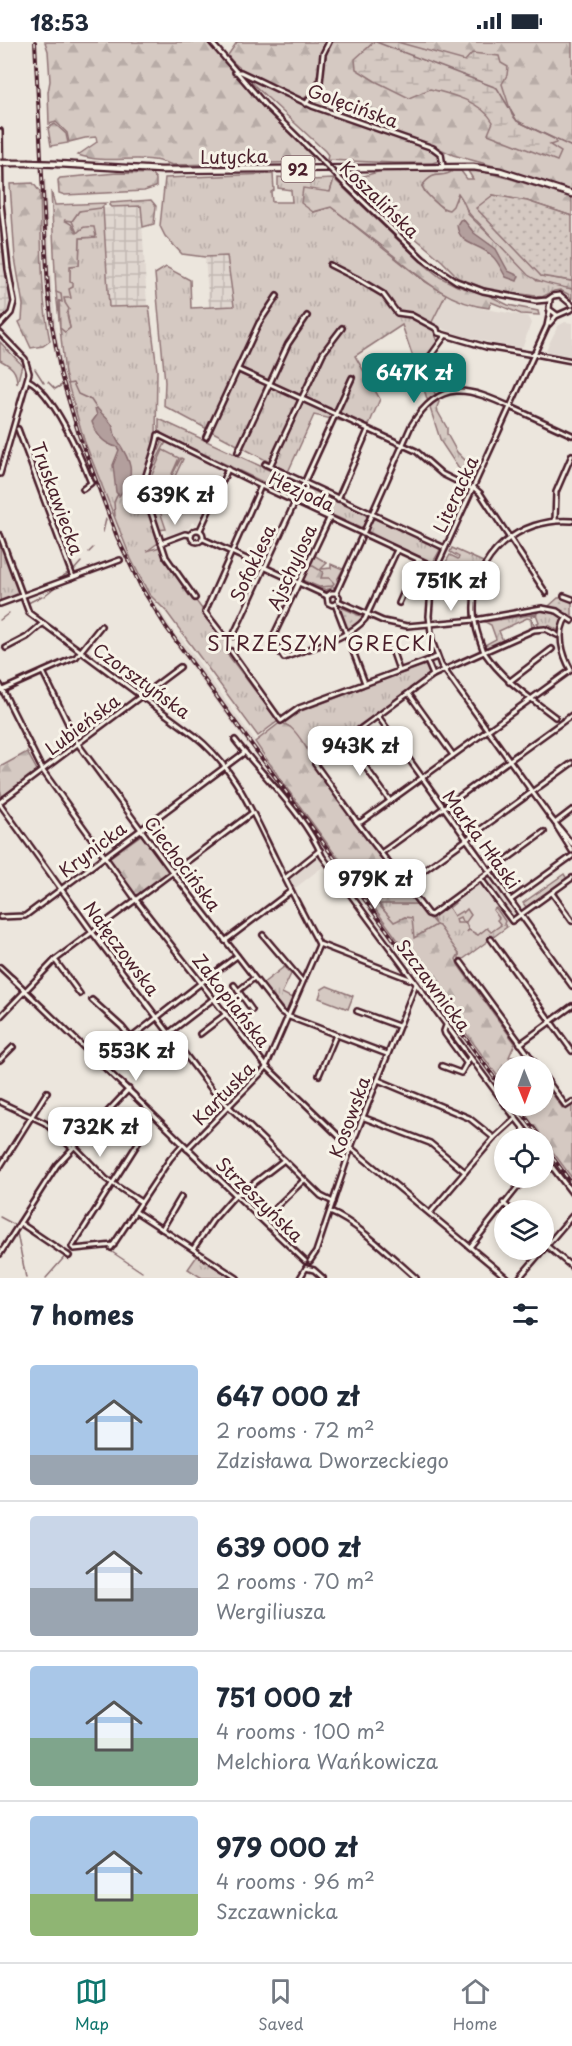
<!DOCTYPE html>
<html lang="en">
<head>
<meta charset="utf-8">
<style>
	:root { --surface:#fff; --page:#f6f6f7; --text:#1f2937; --muted:#747a83; --line:#e0e1e3; --accent:#0f766e }
	body { margin:0; font-family:"Playpen Sans",sans-serif; background:var(--page); color:var(--text); height:100vh; display:flex; flex-direction:column; font-size:22px; white-space:nowrap }
	* { box-sizing:border-box; margin:0 }
	p { font-size:20px; color:var(--muted) }
	.icon { flex:none; width:33px; height:33px; fill:none; stroke:currentColor; stroke-width:2; stroke-linecap:round; stroke-linejoin:round }
	.map { position:relative; height:1236px; overflow:hidden }
	.panel { display:flex; flex-direction:column; background:var(--surface); flex:1 }
	.panel>* { flex:none }
	.needle { width:39px; rotate:179deg }
	.controls { position:absolute; left:494px; top:1014px; display:grid; gap:12px }
	.controls a { display:grid; place-items:center; width:60px; height:60px; border-radius:50%; background:var(--surface); box-shadow:0 3px 9px #0003; font-size:30px }
	.price { position:absolute; translate:-50% -51px; padding:0 14px; border-radius:12px; background:#fff; color:#222; font-size:20px; line-height:39px; filter:drop-shadow(0 2px 3px #0008) }
	.price::after { content:''; position:absolute; left:50%; top:36px; width:18px; height:14px; margin-left:-9px; background:inherit; clip-path:polygon(0 0,100% 0,50% 100%) }
	.price.selected { background:var(--accent); color:#fff }
	ul { padding:0; list-style:none }
	li { display:flex; align-items:center; gap:18px; height:150px; padding:0 30px }
	li+li { border-top:2px solid var(--line) }
	li span { display:grid; place-items:center; flex:none; width:168px; height:120px; border-radius:6px; color:#555 }
	li>.icon { margin-inline-start:auto }
	span .icon { width:72px; height:72px; fill:#fffc; stroke-width:1 }
	li b { font-size:26px }
	h2 { display:flex; justify-content:space-between; align-items:center; height:72px; padding:0 30px; font-size:26px }
	.status { display:flex; justify-content:space-between; align-items:center; height:42px; padding:0 30px; background:var(--surface); direction:ltr }
	.status svg { height:16px; fill:currentColor }
	.menu { display:flex; justify-content:space-around; align-items:center; height:84px; border-top:2px solid var(--line); background:var(--surface); font-size:16px; color:var(--muted) }
	.menu a { display:grid; justify-items:center; gap:3px }
	.menu .selected { color:var(--accent) }
	.map>svg:first-child { display:block }
	.built { fill:#e0d7d0 }
	.industrial { fill:url(#industrial-grid) }
	.grass { fill:url(#grass-tufts); stroke:#907476; stroke-width:1.5 }
	.forest { fill:url(#forest-firs); stroke:#907476; stroke-width:1.5 }
	.wetland { fill:url(#wetland-marsh); stroke:#907476; stroke-width:1.5 }
	.garden { fill:url(#garden-dots); stroke:#907476; stroke-width:1.5 }
	.pitch { fill:#d5c9c2; stroke:#907476; stroke-width:1.5 }
	.water { fill:#b39f9d; stroke:#896c6f; stroke-width:1.5 }
	.lines { fill:none; stroke-linecap:round; stroke-linejoin:round }
	.stream { stroke:#896c6f; stroke-width:1.5 }
	.minor-casing { stroke:#4a1f2b; stroke-width:8 }
	.major-casing { stroke:#4a1f2b; stroke-width:9 }
	.minor { stroke:#f7f3e8; stroke-width:3 }
	.major { stroke:#f7f3e8; stroke-width:4.5 }
	.rail-casing { stroke:#4a1f2b; stroke-width:4 }
	.rail { stroke:#f7f3e8; stroke-width:1.5; stroke-dasharray:4.5; stroke-linecap:butt }
	.minor-bridge-casing { stroke:#4a1f2b; stroke-width:8; stroke-linecap:butt }
	.major-bridge-casing { stroke:#4a1f2b; stroke-width:9; stroke-linecap:butt }
	.minor-bridge { stroke:#f7f3e8; stroke-width:3 }
	.major-bridge { stroke:#f7f3e8; stroke-width:4.5 }
	.labels { text-anchor:middle; dominant-baseline:central; stroke-width:6; stroke-linejoin:round; paint-order:stroke }
	.shield { fill:#f7f3e8; stroke:#7e5f64; stroke-width:1.5 }
	.shield-label { font-size:16px; font-weight:bold; fill:#4a1f2b }
	.street-label { font-size:18px; fill:#4a1f2b; stroke:#f7f3e8 }
	.neighbourhood-label { font-size:20px; letter-spacing:1.5px; fill:#4a1f2b; stroke:#f7f3e8 }
</style>
</head>
<body>
<div class="status"><b>18:53</b><svg viewBox="0 0 49 12"><path d="M0 12V9h3v3zM5 12V6h3v6zM10 12V3h3v9zM15 12V0h3v12zM26 1h20v11H26zM47 4h2v5h-2z"/></svg></div>
<div class="map">
<svg width="572" height="1236" viewBox="0 0 572 1236">
	<defs>
		<pattern id="industrial-grid" width="8" height="8" patternUnits="userSpaceOnUse" patternTransform="scale(1.5)"><rect width="8" height="8" fill="#e0d7d0"/><path d="M0 4h8M4 0v8" fill="none" stroke="#c2b8b3"/></pattern>
		<pattern id="grass-tufts" width="24" height="20" patternUnits="userSpaceOnUse" patternTransform="scale(1.5)"><rect width="24" height="20" fill="#d5c9c2"/><path d="M3 7l-1-3M5 7V3M7 7l1-3M15 17l-1-3M17 17v-4M19 17l1-3" fill="none" stroke="#b8aca7"/></pattern>
		<pattern id="forest-firs" width="22" height="20" patternUnits="userSpaceOnUse" patternTransform="scale(1.5)"><rect width="22" height="20" fill="#d5c9c2"/><path d="M5 1l3.5 6h-7zM16 11l3.5 6h-7z" fill="#b8aca7"/></pattern>
		<pattern id="wetland-marsh" width="20" height="14" patternUnits="userSpaceOnUse" patternTransform="scale(1.5)"><rect width="20" height="14" fill="#d5c9c2"/><path d="M1 5h8M5 5V1M11 12h8M15 12V8" fill="none" stroke="#b8aca7"/></pattern>
		<pattern id="garden-dots" width="8" height="8" patternUnits="userSpaceOnUse" patternTransform="scale(1.5)"><rect width="8" height="8" fill="#d5c9c2"/><path d="M2 2h.1M6 6h.1" fill="none" stroke="#b8aca7" stroke-width="1.8" stroke-linecap="round"/></pattern>
	</defs>
	<rect width="100%" height="100%" fill="#ece6dd"/>
	<filter id="ink" filterUnits="userSpaceOnUse"><feTurbulence type="fractalNoise" baseFrequency=".0167" numOctaves="2"/><feDisplacementMap in="SourceGraphic" scale="12" xChannelSelector="R" yChannelSelector="G"/><feConvolveMatrix kernelMatrix="1 2 1 2 8 2 1 2 1" color-interpolation-filters="sRGB"/></filter>
	<g filter="url(#ink)">
		<!-- built -->
		<g class="built">
			<polygon points="41,137 46,137 52,243 57,293 70,355 85,401 123,500 149,552 175,592 178,596 180,594 255,699 249,704 181,611 145,555 119,501 78,397 63,346 51,285 46,239"/>
			<polygon points="446,252 479,266 527,274 531,281 523,304 520,306 497,302 462,294 431,282"/>
			<polygon points="565,280 572,281 572,314 548,310 546,308 558,284"/>
			<polygon points="164,400 222,428 197,482 192,480 189,486 167,493 148,434"/>
			<polygon points="317,812 326,822 294,847 288,835"/>
			<polygon points="486,836 489,837 518,876 463,916 434,877 435,873"/>
		</g>
		<!-- industrial -->
		<g class="industrial">
			<polygon points="141,164 147,263 73,268 62,169"/>
			<polygon points="0,188 10,260 8,269 0,277"/>
			<polygon points="227,214 234,264 209,265 205,215"/>
		</g>
		<!-- grass -->
		<g class="grass">
			<path d="M381,129h72c-13,9 -17,-3 -31,15l3,6 18,17 13,-9 1,-7 7,8 4,13 69,67h7l28,8v11l-4,-6 -8,-4 -6,1 -12,6 -20,-3 -11,2 -16,-4 -39,-15 -2,-4 -12,-12 -51,-44 -10,-13 -24,-21v-5z"/>
			<polygon points="273,132 274,148 271,150 272,160 292,160 291,148 278,146 278,135 310,138 334,137 330,150 314,170 331,165 424,239 446,252 431,282 438,300 420,321 416,324 402,283 355,314 380,357 368,385 314,373 288,430 164,364 165,340 155,232 166,225 190,238 191,266 234,264 227,214 205,215 182,212 165,194 160,184 165,136"/>
			<polygon points="88,166 103,166 109,265 149,264 157,328 156,395 152,415 142,446 158,501 147,509 160,505 166,518 230,605 225,609 278,679 258,694 166,569 149,552 131,517 84,398 65,332 56,250 61,251 63,260 59,259 60,286 65,290 70,286 64,256 69,247 70,224 79,223 80,196 96,195 77,191 72,179 79,169"/>
			<path d="M0,300l22,23 -5,19c0,-14 -6,-18 -17,-24z"/>
			<polygon points="428,326 432,333 431,343 439,360 437,365 438,370 447,386 447,392 457,410 467,420 474,433 470,440 467,439 441,400 418,329"/>
			<polygon points="159,377 366,473 367,476 362,487 162,392 159,388"/>
			<polygon points="162,398 166,400 148,434 166,487 158,488 144,445 157,408 159,408 162,401 160,399"/>
			<polygon points="375,477 436,504 440,508 432,522 369,490 367,488 372,478"/>
			<polygon points="0,500 19,551 0,561"/>
			<polygon points="452,506 483,520 477,534 446,520 450,513 458,517 459,515 450,510"/>
			<polygon points="314,513 327,521 321,527 331,526 331,522 343,527 337,538 339,539 337,545 333,545 336,546 328,551 324,550 332,546 326,548 319,545 322,543 320,534 323,530 308,525"/>
			<polygon points="536,568 556,570 564,575 559,589 548,583 545,585 539,585 537,581 539,580 536,572 531,575 535,584 532,586 531,577 527,576 499,589 503,599 488,607 483,604 496,597 491,583 485,580 537,572"/>
			<polygon points="425,621 430,634 378,672 377,671 347,692 348,694 342,698 341,697 317,714 318,716 315,719 290,685 283,682 301,669 363,646 363,643 397,630 398,633 423,624 423,622"/>
			<polygon points="454,859 455,861 449,866 454,874 462,869 463,871 467,867 471,873 466,880 462,879 460,875 456,877 457,881 466,881 468,887 467,890 469,888 478,893 487,886 491,890 501,883 497,878 499,876 493,868 496,866 505,879 504,882 507,885 462,918 459,917 459,912 436,883 413,897 405,875 394,881 378,861 418,862 435,882 432,874"/>
			<polygon points="284,925 291,932 282,951 292,956 286,970 262,942"/>
			<polygon points="327,944 353,954 348,967 319,956 322,947"/>
			<polygon points="197,1214 231,1235 231,1236 202,1236 188,1227"/>
		</g>
		<!-- forest -->
		<g class="forest">
			<path d="M45,0h163l55,65 49,49v6l-140,3c-28,-13 -64,1 -94,-10l19,-13 -1,-5 -11,1 -16,4 -2,-9 -11,-11 -7,2 -1,-32 2,-11 -2,-30z"/>
			<path d="M237,0h89c-10,23 -3,35 -21,56l-3,1c-17,-7 -68,-28 -74,-44z"/>
			<polygon points="332,0 572,0 572,149 501,126 453,113 434,104 315,62 312,57 322,39 327,9"/>
			<polygon points="253,38 308,65 429,107 439,114 439,119 432,121 395,121 327,118 328,113 325,109 256,45 251,40"/>
			<polygon points="55,82 66,92 68,101 51,104 48,86"/>
			<path d="M453,129h8l6,8h6l-5,-8 16,1 24,6 64,20v18l-45,-15 -34,-6 48,81 31,5v8c-14,-3 -32,-6 -44,-14l-51,-54c-13,-9 -10,-17 -19,-28l-5,13 -4,4c-9,-1 -23,-16 -27,-24 14,-18 18,-6 31,-15z"/>
			<polygon points="117,131 152,132 156,137 156,145 144,149 65,153 59,151 58,138 60,136"/>
			<path d="M334,137l86,82 20,16 17,9 31,9 20,10 30,6 1,4 -18,-1 -30,-12 -2,6c-43,-4 -75,-36 -107,-62 -17,-13 -34,-26 -51,-39l-18,5 -12,-9 2,-15 27,4z"/>
			<path d="M33,141l7,9c2,50 0,101 10,149l-7,5 -12,2 -12,-26 3,-2 1,-15 -8,-47 -5,-74z"/>
			<path d="M357,142c11,7 18,20 29,24l4,13 5,5 -41,-39z"/>
			<path d="M51,149l4,14 51,-2 -5,5 -22,3 -7,10 -8,-1 7,4 6,9c6,-6 6,-7 17,-6l2,10 -16,1 -1,27 -9,1v16l3,1v4l-4,2 2,9h-7l1,5 4,6 -2,5 3,14 -5,4 -5,-4 -1,-27 3,1 -1,-8 -5,-2z"/>
			<polygon points="151,158 156,164 154,182 143,185 141,164 111,165 109,163 110,161"/>
			<polygon points="313,524 323,530 321,536 329,536 334,541 332,544 319,545 302,538 308,525"/>
			<path d="M281,680c3,2 6,3 9,5 7,5 25,32 24,39l21,30 83,108h-40l16,18 11,-5 7,1 2,20 22,-13 3,1 20,28 -3,5 2,6 57,78 -6,14 16,-1 7,10h-28v19l-219,-299 -30,-44z"/>
			<polygon points="27,710 38,730 2,755 0,747 0,725"/>
			<polygon points="141,793 170,830 137,855 109,816"/>
			<polygon points="564,832 567,837 526,865 523,861"/>
			<polygon points="543,1039 563,1067 572,1061 572,1136 519,1064 543,1064"/>
		</g>
		<!-- wetland -->
		<path class="wetland" d="M374,0h23l68,19 7,-8 27,3 2,7 7,4 -1,8 -5,9 10,31 5,6 39,19v3l-6,2 11,7 -4,9 -69,-27 5,-12c-11,-20 -42,-28 -63,-33l-21,9 -34,-17 -19,-12 -1,-10z"/>
		<!-- garden -->
		<g class="garden">
			<polygon points="493,153 527,159 572,174 572,239 541,234 476,166"/>
			<polygon points="558,556 564,556 572,560 572,574 549,564"/>
			<polygon points="343,566 363,575 355,584 347,588 339,567"/>
		</g>
		<!-- pitch -->
		<polygon class="pitch" points="163,408 179,416 167,443 181,416 183,417 163,460 160,459 162,455 155,452 161,440 151,435"/>
		<!-- water -->
		<g class="water">
			<path d="M463,177l11,14 22,16 12,22 11,5 -2,5 -11,-4c-5,-7 -7,-15 -14,-21 -13,-13 -33,-10 -35,-31l3,-5z"/>
			<path d="M97,366c5,7 13,11 16,19 2,5 1,9 4,13 14,21 21,35 2,56l-3,-4 -3,-27 6,-15c-6,-7 0,-1 -8,-5 -10,-4 -16,-14 -19,-23l5,-7 -2,-6z"/>
		</g>
		<g class="lines">
			<!-- stream -->
			<g class="stream">
				<polyline points="376,0 497,46 517,79 572,105"/>
				<polyline points="35,327 44,341"/>
				<polyline points="48,340 55,347 62,343"/>
				<polyline points="68,342 73,341 78,352 91,358 95,364"/>
				<polyline points="115,474 114,460 118,452"/>
				<polyline points="103,490 106,477"/>
				<polyline points="89,510 93,506"/>
				<polyline points="74,528 81,520"/>
				<polyline points="60,536 68,531"/>
				<polyline points="44,554 54,546"/>
				<polyline points="28,561 42,554"/>
				<polyline points="0,578 9,571"/>
				<polyline points="0,1175 15,1183"/>
				<polyline points="17,1191 26,1236"/>
				<polyline points="46,1236 69,1210 106,1206 142,1230"/>
			</g>
			<!-- minor casing -->
			<g class="minor-casing">
				<g id="minor">
					<polyline points="211,0 266,64 318,115"/>
					<polyline points="235,30 241,30 312,64 433,106 441,112 443,124"/>
					<polyline points="306,62 320,40 323,12 329,0"/>
					<polyline points="0,89 1,161 8,227 14,260 11,271 0,283"/>
					<polyline points="346,143 423,217 456,239 483,249 536,259 547,258 553,254 560,253 572,263"/>
					<polyline points="330,223 356,236 383,252 397,271 411,273 437,287 438,291 486,305 534,313"/>
					<polyline points="550,257 549,267 557,273"/>
					<polyline points="550,269 547,284 438,522 431,548 429,574 432,599 441,623 551,776 572,802"/>
					<polyline points="549,282 556,274 572,267"/>
					<polyline points="0,291 25,317 29,331 0,432"/>
					<polyline points="535,312 572,319"/>
					<polyline points="419,326 426,320 445,294"/>
					<polyline points="239,328 416,409 442,432 472,447"/>
					<path d="M28,338c25,12 53,77 63,103l-8,6"/>
					<polyline points="18,387 73,535"/>
					<polyline points="206,395 259,281 277,254"/>
					<polyline points="238,410 288,302 307,274"/>
					<polyline points="265,422 445,506"/>
					<polyline points="270,424 323,311 342,286"/>
					<polyline points="304,441 352,336"/>
					<polyline points="473,445 480,451 546,551"/>
					<polyline points="338,457 368,388"/>
					<path d="M329,477l-57,120 12,19c24,-10 65,-19 81,-39l32,-69"/>
					<polyline points="555,479 556,450 572,413"/>
					<circle cx="197" cy="494" r="6"/>
					<polyline points="200,488 228,427"/>
					<path d="M363,492l48,-108c29,-49 58,-38 102,-18 20,9 39,18 59,27"/>
					<path d="M0,493l29,78 166,123c41,33 57,76 80,122 14,29 29,58 44,86"/>
					<polyline points="203,497 327,554"/>
					<polyline points="161,501 185,492 191,493"/>
					<polyline points="336,551 361,496"/>
					<polyline points="327,554 331,551 336,551 339,555 338,559"/>
					<polyline points="327,554 328,561 332,563 336,562"/>
					<polyline points="564,554 572,557"/>
					<path d="M195,556l-29,-41 -22,-66c-2,-13 12,-39 14,-56l103,51 176,82"/>
					<polyline points="338,559 383,579 407,584 475,578 542,566 557,569 572,579"/>
					<polyline points="399,561 418,518"/>
					<polyline points="0,562 120,518"/>
					<polyline points="335,562 365,641"/>
					<path d="M567,575c-11,15 -5,37 4,53"/>
					<polyline points="222,592 205,570 261,444"/>
					<path d="M557,593l-12,-6 -11,1 -50,22c-5,-14 -10,-27 -10,-41 -2,-55 45,-94 98,-90"/>
					<polyline points="233,594 295,460"/>
					<polyline points="390,602 399,628"/>
					<polyline points="6,606 27,595 42,582"/>
					<polyline points="231,609 281,679 299,666 437,615"/>
					<polyline points="427,619 433,633"/>
					<polyline points="43,630 78,702 173,831 281,970 287,974 387,1012"/>
					<polyline points="509,640 552,607"/>
					<polyline points="0,643 43,729 136,858 266,1024 351,1106 507,1236"/>
					<polyline points="0,649 76,615 101,584"/>
					<polyline points="409,652 453,713"/>
					<polyline points="378,674 572,944"/>
					<path d="M555,675c-27,-21 -52,-37 -71,-65l-51,23 -116,86 -2,3 42,58h4l210,-152"/>
					<path d="M235,698c27,35 71,76 87,116l182,247"/>
					<polyline points="346,698 390,759"/>
					<polyline points="0,760 180,625"/>
					<polyline points="0,762 92,890 213,1049 321,1154 333,1160"/>
					<polyline points="357,780 428,872 431,873 544,790"/>
					<polyline points="555,781 572,768"/>
					<polyline points="557,785 572,809"/>
					<polyline points="381,811 572,673"/>
					<polyline points="285,836 320,808"/>
					<polyline points="481,837 512,879 572,836"/>
					<polyline points="405,842 572,721"/>
					<polyline points="552,851 572,879"/>
					<polyline points="511,858 572,814"/>
					<polyline points="0,875 25,874 245,710"/>
					<polyline points="263,893 302,939"/>
					<polyline points="491,897 572,1009"/>
					<polyline points="225,899 291,849"/>
					<polyline points="319,902 412,938"/>
					<polyline points="55,918 80,952"/>
					<polyline points="461,920 537,1024"/>
					<polyline points="0,925 32,955"/>
					<polyline points="12,936 196,1114"/>
					<polyline points="201,941 237,914"/>
					<polyline points="234,943 252,968"/>
					<polyline points="238,949 254,936"/>
					<polyline points="92,958 122,985 151,1021"/>
					<polyline points="357,969 398,984"/>
					<polyline points="0,975 55,918 252,771"/>
					<polyline points="447,981 444,989 445,992 467,1022"/>
					<polyline points="169,991 213,957"/>
					<polyline points="200,992 226,972"/>
					<polyline points="520,1002 572,964"/>
					<polyline points="0,1018 13,1005"/>
					<polyline points="99,1021 201,941"/>
					<polyline points="442,1024 461,1031 470,1015"/>
					<polyline points="319,1033 336,993"/>
					<polyline points="543,1033 566,1064 572,1060"/>
					<polyline points="378,1038 469,1076 494,1096"/>
					<polyline points="120,1040 135,1054"/>
					<polyline points="0,1060 45,1081 71,1105"/>
					<polyline points="506,1064 531,1096"/>
					<polyline points="362,1075 430,1101 465,1130"/>
					<polyline points="174,1094 305,1219"/>
					<polyline points="74,1104 106,1137 141,1160"/>
					<polyline points="187,1107 265,1027 319,903"/>
					<polyline points="543,1113 572,1151"/>
					<polyline points="0,1125 47,1050"/>
					<polyline points="503,1161 511,1168"/>
					<polyline points="136,1170 237,1236"/>
					<path d="M330,1170c28,11 63,46 86,66"/>
					<polyline points="430,1171 494,1096 516,1076"/>
					<polyline points="263,1178 304,1138"/>
					<polyline points="20,1181 69,1214"/>
					<polyline points="162,1187 181,1155"/>
					<polyline points="114,1203 74,1207 72,1205 138,1101"/>
					<polyline points="547,1204 572,1225"/>
					<polyline points="470,1205 525,1136"/>
					<polyline points="111,1206 170,1117 183,1102"/>
					<polyline points="193,1207 213,1178 236,1152 241,1151 284,1118"/>
					<polyline points="0,1212 57,1123 129,1047"/>
					<polyline points="310,1219 316,1210 353,1100 416,942"/>
					<polyline points="306,1226 314,1228 323,1236"/>
					<polyline points="300,1236 306,1226"/>
					<polyline points="519,1236 572,1174"/>
				</g>
			</g>
			<!-- major casing -->
			<g class="major-casing">
				<g id="major">
					<polyline points="13,121 28,121"/>
					<polyline points="58,122 161,128 473,125 500,129 572,152"/>
				</g>
			</g>
			<!-- minor -->
			<use href="#minor" class="minor"/>
			<!-- major -->
			<use href="#major" class="major"/>
			<!-- rail casing -->
			<g class="rail-casing">
				<g id="rail">
					<polyline points="35,0 48,247 52,284 61,333 79,393 117,495 141,545 166,585 504,1049"/>
					<polyline points="517,1064 541,1096"/>
					<polyline points="543,1102 572,1142"/>
				</g>
			</g>
			<!-- rail -->
			<use href="#rail" class="rail"/>
			<!-- minor-bridge casing -->
			<g class="minor-bridge-casing">
				<polyline id="minor-bridge" points="318,115 346,143"/>
			</g>
			<!-- major-bridge casing -->
			<g class="major-bridge-casing">
				<g id="major-bridge">
					<polyline points="0,121 13,121"/>
					<polyline points="28,121 58,122"/>
				</g>
			</g>
			<!-- minor-bridge -->
			<use href="#minor-bridge" class="minor-bridge"/>
			<!-- major-bridge -->
			<use href="#major-bridge" class="major-bridge"/>
		</g>
	</g>
	<g class="labels">
		<!-- shield labels -->
		<rect class="shield" x="281.5" y="114" width="33" height="26" rx="4.5"/>
		<g class="shield-label">
			<text x="298" y="127">92</text>
		</g>
		<!-- street labels -->
		<g class="street-label">
			<text transform="translate(353 63) rotate(20)">Golęcińska</text>
			<text transform="translate(234 114) rotate(-1)">Lutycka</text>
			<text transform="translate(380 157) rotate(44)">Koszalińska</text>
			<text transform="translate(302 449) rotate(25)">Hezjoda</text>
			<text transform="translate(455 452) rotate(-65)">Literacka</text>
			<text transform="translate(58 456) rotate(70)">Truskawiecka</text>
			<text transform="translate(252 521) rotate(-65)">Sofoklesa</text>
			<text transform="translate(291 525) rotate(-65)">Ajschylosa</text>
			<text transform="translate(142 638) rotate(36)">Czorsztyńska</text>
			<text transform="translate(82 682) rotate(-37)">Lubieńska</text>
			<text transform="translate(482 797) rotate(54)">Marka Hłaski</text>
			<text transform="translate(92 807) rotate(-37)">Krynicka</text>
			<text transform="translate(183 821) rotate(53)">Ciechocińska</text>
			<text transform="translate(122 906) rotate(53)">Nałęczowska</text>
			<text transform="translate(434 943) rotate(53)">Szczawnicka</text>
			<text transform="translate(232 958) rotate(52)">Zakopiańska</text>
			<text transform="translate(223 1051) rotate(-46)">Kartuska</text>
			<text transform="translate(349 1075) rotate(-70)">Kosowska</text>
			<text transform="translate(260 1157) rotate(44)">Strzeszyńska</text>
		</g>
		<!-- neighbourhood labels -->
		<g class="neighbourhood-label">
			<text x="321" y="601">STRZESZYN GRECKI</text>
		</g>
	</g>
</svg>
<div class="controls">
<a><svg class="needle" viewBox="-14 -14 28 28"><path d="M0-13l5 13h-10z" fill="#e53935"/><path d="M0 13l5-13h-10z" fill="#747a83"/></svg></a>
<a><svg class="icon" aria-label="locate" viewBox="0 0 24 24"><circle cx="12" cy="12" r="6"/><path d="M12 2v4M12 18v4M2 12h4M18 12h4"/></svg></a>
<a><svg class="icon" aria-label="layers" viewBox="0 0 24 24"><path d="M12 4l9 5-9 5-9-5zM3 14l9 5 9-5"/></svg></a>
</div>
<b class="price selected" style="left:414px;top:362px">647K zł</b>
<b class="price" style="left:175px;top:484px">639K zł</b>
<b class="price" style="left:451px;top:570px">751K zł</b>
<b class="price" style="left:360px;top:735px">943K zł</b>
<b class="price" style="left:375px;top:868px">979K zł</b>
<b class="price" style="left:136px;top:1040px">553K zł</b>
<b class="price" style="left:100px;top:1116px">732K zł</b>
</div>
<section class="panel">
<h2>7 homes<svg class="icon" aria-label="filters" viewBox="0 0 24 24"><path d="M4 7h16M4 17h16"/><circle cx="9" cy="7" r="2"/><circle cx="15" cy="17" r="2"/></svg></h2>
<ul>
<li><span style="background:linear-gradient(#a9c7e8 75%,#9aa5b1 0)"><svg class="icon" aria-label="home" viewBox="0 0 24 24"><path d="M3 11l9-7 9 7M6 9v11h12V9"/></svg></span><div><b>647 000 zł</b><p>2 rooms · 72 m²</p><p>Zdzisława Dworzeckiego</p></div></li>
<li><span style="background:linear-gradient(#c9d6e8 60%,#9aa5b1 0)"><svg class="icon" aria-label="home" viewBox="0 0 24 24"><path d="M3 11l9-7 9 7M6 9v11h12V9"/></svg></span><div><b>639 000 zł</b><p>2 rooms · 70 m²</p><p>Wergiliusza</p></div></li>
<li><span style="background:linear-gradient(#a9c7e8 60%,#7fa58c 0)"><svg class="icon" aria-label="home" viewBox="0 0 24 24"><path d="M3 11l9-7 9 7M6 9v11h12V9"/></svg></span><div><b>751 000 zł</b><p>4 rooms · 100 m²</p><p>Melchiora Wańkowicza</p></div></li>
<li><span style="background:linear-gradient(#a9c7e8 65%,#8fb573 0)"><svg class="icon" aria-label="home" viewBox="0 0 24 24"><path d="M3 11l9-7 9 7M6 9v11h12V9"/></svg></span><div><b>979 000 zł</b><p>4 rooms · 96 m²</p><p>Szczawnicka</p></div></li>
</ul>
</section>
<nav class="menu">
<a class="selected"><svg class="icon" aria-label="map" viewBox="0 0 24 24"><path d="M3 6l6-2 6 2 6-2v14l-6 2-6-2-6 2zM9 4v14M15 6v14"/></svg>Map</a>
<a><svg class="icon" aria-label="saved" viewBox="0 0 24 24"><path d="M7 4h10v16l-5-4-5 4z"/></svg>Saved</a>
<a><svg class="icon" aria-label="home" viewBox="0 0 24 24"><path d="M3 11l9-7 9 7M6 9v11h12V9"/></svg>Home</a>
</nav>
</body>
</html>
